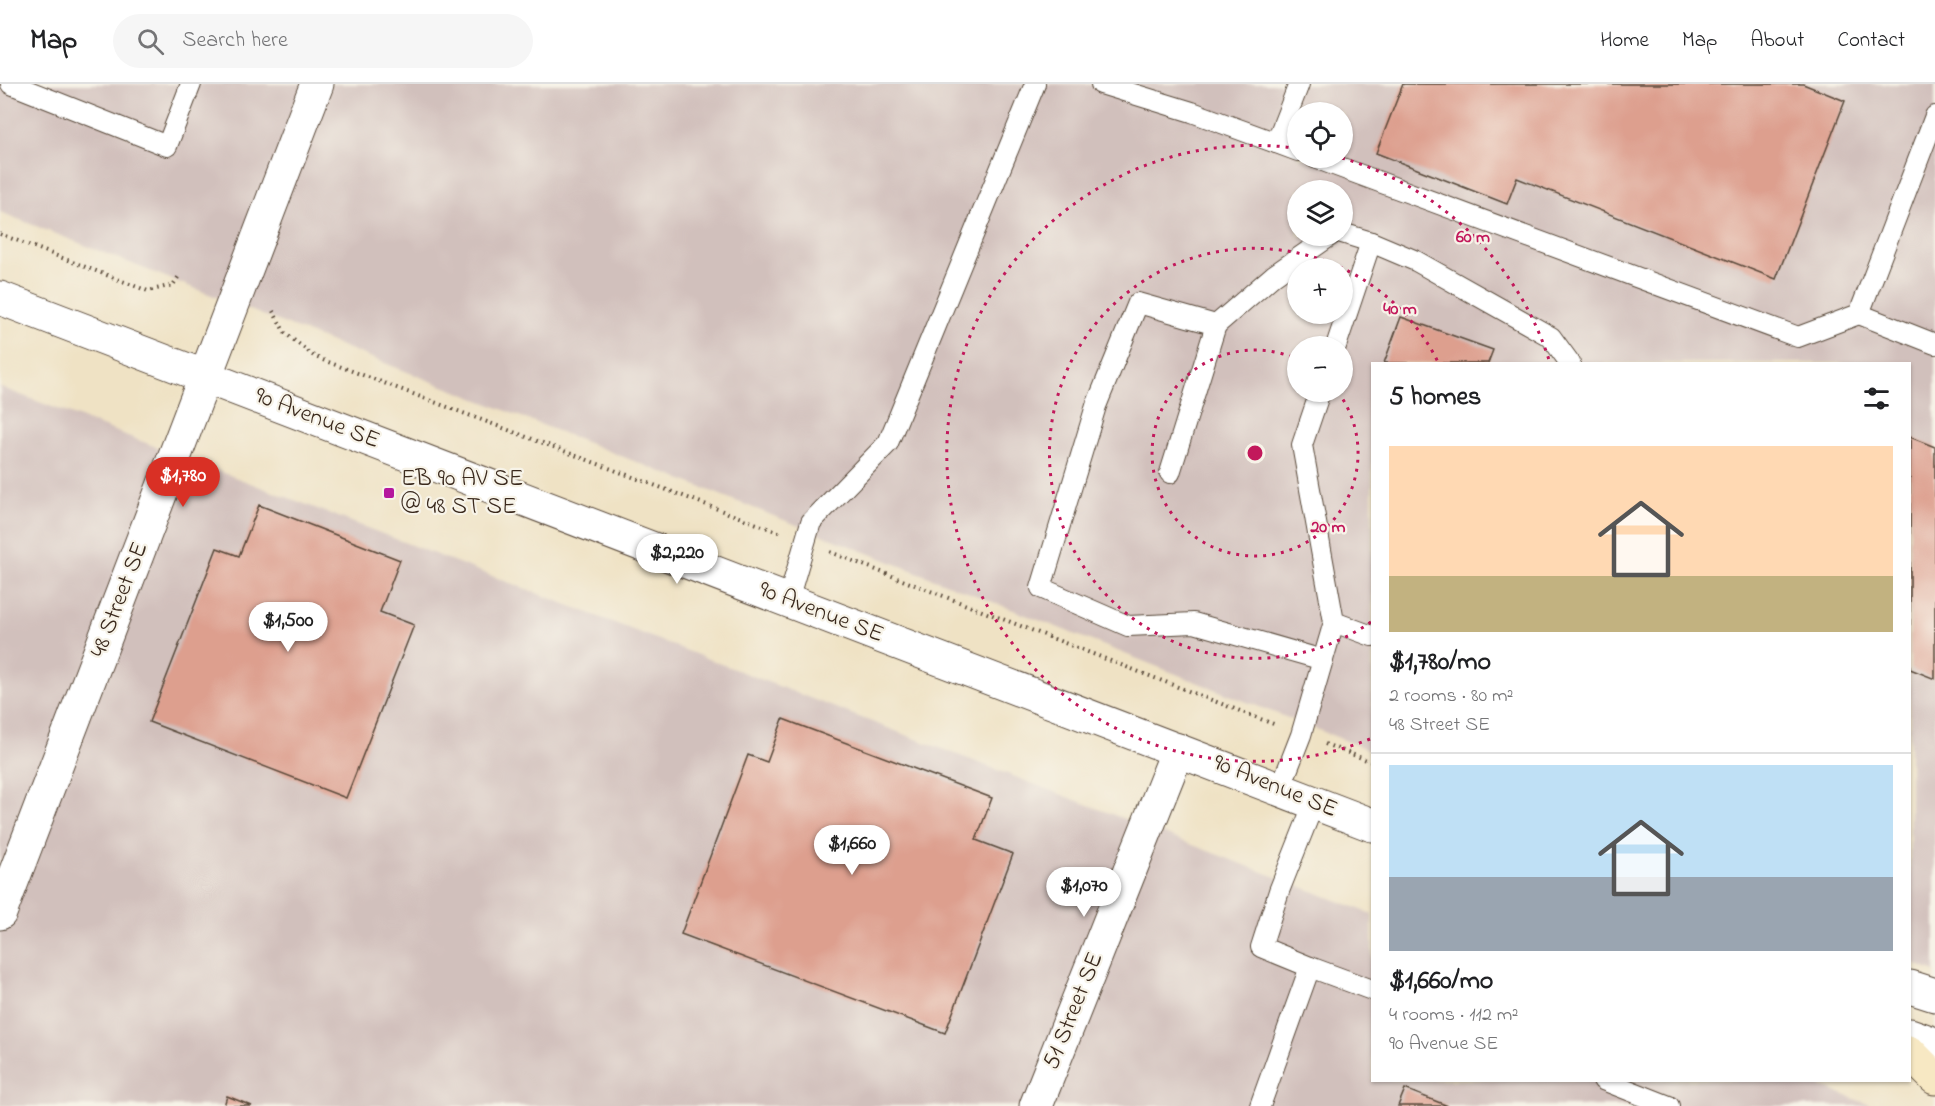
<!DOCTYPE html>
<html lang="en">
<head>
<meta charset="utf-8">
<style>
	:root { --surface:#fff; --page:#f6f6f6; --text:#202124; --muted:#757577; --line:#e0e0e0; --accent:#d93025 }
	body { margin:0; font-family:"Indie Flower",sans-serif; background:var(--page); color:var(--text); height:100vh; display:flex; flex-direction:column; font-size:22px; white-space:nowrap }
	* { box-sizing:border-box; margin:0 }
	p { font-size:20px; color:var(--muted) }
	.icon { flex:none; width:33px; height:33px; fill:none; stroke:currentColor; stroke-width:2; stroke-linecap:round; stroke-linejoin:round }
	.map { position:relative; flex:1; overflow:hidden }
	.details { position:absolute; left:1371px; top:278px; width:540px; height:720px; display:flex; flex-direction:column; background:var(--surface); border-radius:0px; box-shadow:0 2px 4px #0004 }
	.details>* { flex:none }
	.tools { position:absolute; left:1287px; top:18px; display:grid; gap:12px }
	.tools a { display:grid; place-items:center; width:66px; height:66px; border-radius:50%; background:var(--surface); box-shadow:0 2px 4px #0004; font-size:30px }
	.price { position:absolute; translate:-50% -51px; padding:0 14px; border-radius:21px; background:#fff; color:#222; font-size:20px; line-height:39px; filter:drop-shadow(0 2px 3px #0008) }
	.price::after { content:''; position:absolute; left:50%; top:36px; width:18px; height:14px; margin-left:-9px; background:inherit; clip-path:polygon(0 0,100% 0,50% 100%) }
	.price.active { background:var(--accent); color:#fff }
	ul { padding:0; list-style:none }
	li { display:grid; align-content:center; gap:12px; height:318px; padding:0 18px }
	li+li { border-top:2px solid var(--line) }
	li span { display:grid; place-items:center; height:186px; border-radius:0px; color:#555 }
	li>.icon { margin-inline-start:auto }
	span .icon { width:108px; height:108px; fill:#fffc; stroke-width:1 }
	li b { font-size:26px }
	h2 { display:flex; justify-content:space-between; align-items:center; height:72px; padding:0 18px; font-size:26px }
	header { display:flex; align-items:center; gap:36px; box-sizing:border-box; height:84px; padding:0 30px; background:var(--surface); border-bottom:2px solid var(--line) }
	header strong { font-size:28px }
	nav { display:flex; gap:33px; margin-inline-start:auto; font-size:21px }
	.search { width:420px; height:54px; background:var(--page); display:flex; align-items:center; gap:15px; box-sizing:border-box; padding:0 21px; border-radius:33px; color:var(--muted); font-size:22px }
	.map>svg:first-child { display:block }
	.industrial { fill:#d1c0bc; fill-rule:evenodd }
	.building { fill:#dd9f8e }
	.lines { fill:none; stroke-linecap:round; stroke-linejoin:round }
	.service-casing { stroke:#564637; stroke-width:22 }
	.minor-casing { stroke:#564637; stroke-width:35 }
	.tertiary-casing { stroke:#564637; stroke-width:35 }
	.secondary-casing { stroke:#564637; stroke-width:35 }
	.path { stroke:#564637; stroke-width:4; stroke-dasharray:1.5 4.5; stroke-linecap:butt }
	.service { stroke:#fff; stroke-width:20 }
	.minor { stroke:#fff; stroke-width:33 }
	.tertiary { stroke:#fff; stroke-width:33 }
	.secondary { stroke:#f7e8c3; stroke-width:33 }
	.ring { fill:none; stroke:#c2185b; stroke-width:3; stroke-dasharray:3 6 }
	.poi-dot { fill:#b5179e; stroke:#f7f3e8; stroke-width:2 }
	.labels { text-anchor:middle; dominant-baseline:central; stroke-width:4.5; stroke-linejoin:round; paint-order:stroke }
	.street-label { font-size:24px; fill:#3b2a1e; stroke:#f7f3e8 }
	.poi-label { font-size:24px; fill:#3b2a1e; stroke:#f7f3e8; text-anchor:start }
	.centre { fill:#c2185b; stroke:#f7f3e8; stroke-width:3 }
	.ring-label { font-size:18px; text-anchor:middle; font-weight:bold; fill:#c2185b; stroke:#f7f3e8; stroke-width:4.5; stroke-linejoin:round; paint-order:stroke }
</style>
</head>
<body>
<header>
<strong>Map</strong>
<div class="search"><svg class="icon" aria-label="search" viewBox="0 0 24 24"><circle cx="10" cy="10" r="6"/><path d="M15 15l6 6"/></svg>Search here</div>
<nav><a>Home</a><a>Map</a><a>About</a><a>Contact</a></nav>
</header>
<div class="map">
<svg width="1935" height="1022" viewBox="0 0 1935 1022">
	<rect width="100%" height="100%" fill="#f7f3e8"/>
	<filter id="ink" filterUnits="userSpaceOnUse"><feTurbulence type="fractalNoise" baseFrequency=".0167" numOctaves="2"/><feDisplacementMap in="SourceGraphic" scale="12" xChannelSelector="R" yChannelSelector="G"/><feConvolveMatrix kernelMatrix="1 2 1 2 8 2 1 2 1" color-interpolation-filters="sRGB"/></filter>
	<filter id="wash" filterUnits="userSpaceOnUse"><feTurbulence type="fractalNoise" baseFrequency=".008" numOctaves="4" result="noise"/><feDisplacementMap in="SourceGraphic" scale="24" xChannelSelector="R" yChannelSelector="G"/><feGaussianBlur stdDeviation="1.35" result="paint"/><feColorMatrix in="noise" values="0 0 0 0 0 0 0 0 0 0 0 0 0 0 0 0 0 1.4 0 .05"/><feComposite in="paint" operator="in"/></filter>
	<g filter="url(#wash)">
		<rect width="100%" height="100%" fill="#efe2c4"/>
		<!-- industrial -->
		<g class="industrial">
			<path d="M0,0h1935v888l-25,-10v-599h-538v388l-1372,-539zM1298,28h44v46h-44zM1298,106h44v46h-44zM1298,184h44v46h-44zM1298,262h44v46h-44z"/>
			<polygon points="0,303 1372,830 1372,996 1805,996 1873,1022 0,1022"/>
		</g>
		<g id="blocks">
			<!-- building -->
			<g class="building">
				<polygon points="1403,0 1803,0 1845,17 1776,195 1517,94 1507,120 1376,69"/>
				<polygon points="1401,233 1493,266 1488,279 1384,279"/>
				<polygon points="1910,353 1935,363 1935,595 1910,585"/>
				<polygon points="259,421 400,476 380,528 414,541 346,714 149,638 217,464 239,472"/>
				<polygon points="783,635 992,714 976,756 1013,770 945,949 681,850 748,671 767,678"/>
				<polygon points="1405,1005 1448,1022 1398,1022"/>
				<polygon points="227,1012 252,1022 224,1022"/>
			</g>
		</g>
	</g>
	<g filter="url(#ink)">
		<use href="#blocks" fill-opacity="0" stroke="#564637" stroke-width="1.5"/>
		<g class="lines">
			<!-- service casing -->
			<g class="service-casing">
				<g id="service">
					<polyline points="11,0 167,62 191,0"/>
					<polyline points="1101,0 1192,28 1298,67"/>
					<polyline points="1276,59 1299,0"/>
					<polyline points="1315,74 1798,253 1859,230 1935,32"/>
					<polyline points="1342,149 1371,158"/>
					<polyline points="1859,230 1935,260"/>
					<polyline points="1215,242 1274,191 1330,152"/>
					<polyline points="1336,262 1371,158 1416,177 1551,253 1570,279"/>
					<polyline points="1320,308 1302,361 1334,538 1372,552"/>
					<polyline points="1170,389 1216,241 1138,219 1096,322 1041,504 1128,542 1194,539 1323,576"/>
					<polyline points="788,516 811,438 888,359 1035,0"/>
					<polyline points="1280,705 1301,651 1334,538"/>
					<polyline points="1310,883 1261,863 1279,807 1314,719"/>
					<polyline points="1603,996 1669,1022"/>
					<polyline points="1260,1022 1310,883 1372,906"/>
				</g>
			</g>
			<!-- minor casing -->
			<g class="minor-casing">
				<g id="minor">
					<polyline points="0,829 317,0"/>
					<polyline points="1036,1022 1178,666"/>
				</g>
			</g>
			<!-- tertiary casing -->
			<g class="tertiary-casing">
				<g id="tertiary">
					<polyline points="0,214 1372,741"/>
					<polyline points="1910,903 1935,911"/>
					<polyline points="1910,951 1935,960"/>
				</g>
			</g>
			<!-- secondary casing -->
			<g class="secondary-casing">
				<polyline id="secondary" points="1910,969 1935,994"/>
			</g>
			<!-- path -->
			<g class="path">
				<polyline points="0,150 148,207 173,201 179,192"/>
				<polyline points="273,227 285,249 315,273 781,449"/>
				<polyline points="830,468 1276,641"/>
				<polyline points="1325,660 1372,678"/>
			</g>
			<!-- service -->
			<use href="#service" class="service"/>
			<!-- minor -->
			<use href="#minor" class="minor"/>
			<!-- tertiary -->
			<use href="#tertiary" class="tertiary"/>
			<!-- secondary -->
			<use href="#secondary" class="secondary"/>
		</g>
	</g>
	<!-- distance rings -->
	<g class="ring">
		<path d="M1338 308A103 103 0 1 1 1297 275"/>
		<path d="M1371 538A205 205 0 1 1 1438 278"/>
		<path d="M1370 655A308 308 0 1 1 1295 64M1342 74A308 308 0 0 1 1550 279"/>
	</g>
	<!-- markers -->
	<rect class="poi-dot" x="383" y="403" width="12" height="12" rx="3"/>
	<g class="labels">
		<!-- street labels -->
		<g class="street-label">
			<text transform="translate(317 335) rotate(21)">90 Avenue SE</text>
			<text transform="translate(120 516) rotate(-69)">48 Street SE</text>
			<text transform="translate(821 529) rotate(21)">90 Avenue SE</text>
			<text transform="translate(1275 703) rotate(22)">90 Avenue SE</text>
			<text transform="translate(1074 927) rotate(-68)">51 Street SE</text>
		</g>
		<!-- poi labels -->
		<g class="poi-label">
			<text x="401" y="395">EB 90 AV SE<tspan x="401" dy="28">@ 48 ST SE</tspan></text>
		</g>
	</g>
	<circle cx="1255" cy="369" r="9" class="centre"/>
	<g class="ring-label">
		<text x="1473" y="158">60 m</text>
		<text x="1400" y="230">40 m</text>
		<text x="1328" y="448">20 m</text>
	</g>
</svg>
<div class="tools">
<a><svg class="icon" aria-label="locate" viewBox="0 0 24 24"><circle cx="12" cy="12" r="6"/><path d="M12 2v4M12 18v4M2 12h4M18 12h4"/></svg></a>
<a><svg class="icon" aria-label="layers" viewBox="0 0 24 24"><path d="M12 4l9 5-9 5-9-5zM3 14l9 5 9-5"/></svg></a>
<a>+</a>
<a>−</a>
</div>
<b class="price active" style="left:183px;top:424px">$1,780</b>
<b class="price" style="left:677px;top:501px">$2,220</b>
<b class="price" style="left:288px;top:569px">$1,500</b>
<b class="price" style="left:852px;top:792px">$1,660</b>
<b class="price" style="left:1084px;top:834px">$1,070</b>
<section class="details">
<h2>5 homes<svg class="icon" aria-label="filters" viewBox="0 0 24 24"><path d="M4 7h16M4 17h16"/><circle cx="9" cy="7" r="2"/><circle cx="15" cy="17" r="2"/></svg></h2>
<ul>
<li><span style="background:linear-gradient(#ffd9b3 70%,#c2b280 0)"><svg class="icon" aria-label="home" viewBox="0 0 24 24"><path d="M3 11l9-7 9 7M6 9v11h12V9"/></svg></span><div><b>$1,780/mo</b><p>2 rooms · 80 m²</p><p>48 Street SE</p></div></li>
<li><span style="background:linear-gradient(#bfe0f5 60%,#9aa5b1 0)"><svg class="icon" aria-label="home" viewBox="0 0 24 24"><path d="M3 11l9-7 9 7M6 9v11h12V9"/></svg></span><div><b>$1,660/mo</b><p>4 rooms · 112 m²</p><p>90 Avenue SE</p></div></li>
</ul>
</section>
</div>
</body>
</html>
